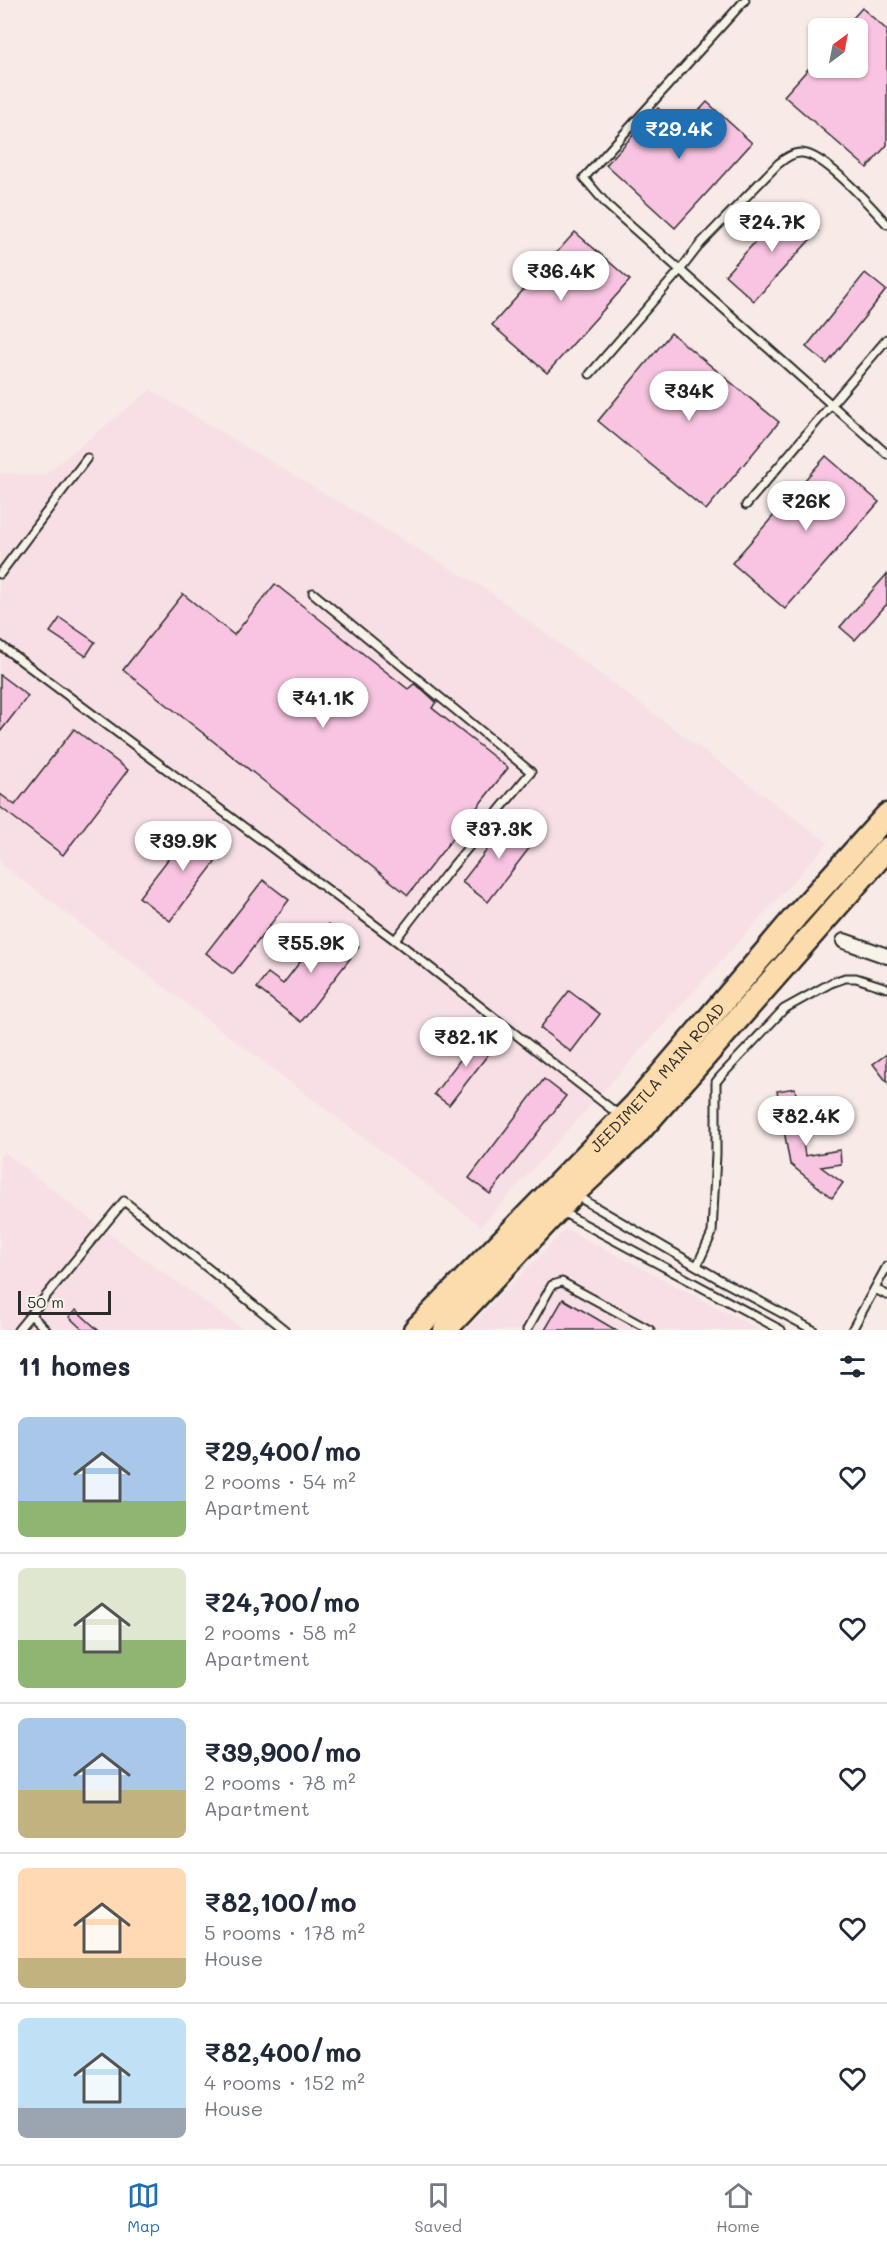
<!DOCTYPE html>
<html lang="en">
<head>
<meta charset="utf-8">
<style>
	:root { --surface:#fff; --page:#f6f6f7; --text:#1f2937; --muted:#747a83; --line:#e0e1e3; --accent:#1f6fb2 }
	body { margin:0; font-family:Mali,sans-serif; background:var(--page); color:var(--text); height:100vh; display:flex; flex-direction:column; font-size:22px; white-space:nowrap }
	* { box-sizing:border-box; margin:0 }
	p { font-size:20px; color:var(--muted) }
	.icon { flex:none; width:33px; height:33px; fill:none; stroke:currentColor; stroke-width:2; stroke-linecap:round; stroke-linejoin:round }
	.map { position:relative; height:1330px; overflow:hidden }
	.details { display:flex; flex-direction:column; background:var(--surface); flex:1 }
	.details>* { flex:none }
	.needle { width:39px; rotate:32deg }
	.buttons { position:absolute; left:808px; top:18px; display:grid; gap:12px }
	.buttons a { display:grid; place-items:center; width:60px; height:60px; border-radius:9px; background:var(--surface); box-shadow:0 2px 4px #0004; font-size:30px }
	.scale { position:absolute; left:18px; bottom:15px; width:93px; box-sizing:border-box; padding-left:6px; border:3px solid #2b2b2b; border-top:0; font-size:16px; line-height:21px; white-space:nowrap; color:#2b2b2b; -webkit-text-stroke:4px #f7f3e8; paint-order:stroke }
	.price { position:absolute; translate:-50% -51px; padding:0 14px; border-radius:21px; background:#fff; color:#222; font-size:20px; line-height:39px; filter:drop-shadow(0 2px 3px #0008) }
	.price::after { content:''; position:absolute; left:50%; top:36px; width:18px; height:14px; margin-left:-9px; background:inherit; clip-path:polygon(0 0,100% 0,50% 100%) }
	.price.selected { background:var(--accent); color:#fff }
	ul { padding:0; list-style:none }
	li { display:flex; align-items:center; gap:18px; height:150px; padding:0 18px }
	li+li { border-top:2px solid var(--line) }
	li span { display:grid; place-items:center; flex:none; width:168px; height:120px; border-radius:9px; color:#555 }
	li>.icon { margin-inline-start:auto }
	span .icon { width:72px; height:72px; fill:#fffc; stroke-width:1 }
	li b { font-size:26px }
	h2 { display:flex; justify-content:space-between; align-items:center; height:72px; padding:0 18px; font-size:26px }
	.tab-bar { display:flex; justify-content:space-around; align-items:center; height:84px; border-top:2px solid var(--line); background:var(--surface); font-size:16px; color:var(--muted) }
	.tab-bar a { display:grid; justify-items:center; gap:3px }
	.tab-bar .selected { color:var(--accent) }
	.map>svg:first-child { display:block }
	.built { fill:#f7dfe5 }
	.building { fill:#f8c4e1; stroke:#2b2b2b; stroke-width:1.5 }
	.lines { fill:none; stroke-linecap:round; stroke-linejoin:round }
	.lane-casing { stroke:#2b2b2b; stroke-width:11 }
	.street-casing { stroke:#2b2b2b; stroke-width:18 }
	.primary-casing { stroke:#2b2b2b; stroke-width:27 }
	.lane { stroke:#f7f3e8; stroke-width:7 }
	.street { stroke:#f7f3e8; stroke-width:14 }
	.primary { stroke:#fcdcac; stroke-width:22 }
	.labels { text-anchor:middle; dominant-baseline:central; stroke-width:4.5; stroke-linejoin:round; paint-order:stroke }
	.street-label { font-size:16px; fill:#2b2b2b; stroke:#f7f3e8 }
</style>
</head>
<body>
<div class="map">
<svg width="887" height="1330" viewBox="0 0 887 1330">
	<rect width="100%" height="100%" fill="#f7eae7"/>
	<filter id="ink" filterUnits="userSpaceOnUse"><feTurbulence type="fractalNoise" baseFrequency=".0167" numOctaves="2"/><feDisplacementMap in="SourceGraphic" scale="12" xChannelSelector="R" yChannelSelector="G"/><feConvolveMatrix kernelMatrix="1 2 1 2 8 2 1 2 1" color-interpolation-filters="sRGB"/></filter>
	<g filter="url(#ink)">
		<!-- built -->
		<g class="built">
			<polygon points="150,390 487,590 828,843 481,1226 0,863 0,473 43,476"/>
			<polygon points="4,1152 108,1233 244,1330 0,1330 0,1156"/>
			<polygon points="566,1229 760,1330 466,1330"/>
		</g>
		<!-- building -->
		<g class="building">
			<polygon points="862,8 887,30 887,145 867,168 784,96 819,57 819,68 858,68 858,28 844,28"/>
			<polygon points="707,102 752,143 675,228 606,165 658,108 682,129"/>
			<polygon points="789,205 818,231 754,301 725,275"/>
			<polygon points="575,232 630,280 547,373 492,325"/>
			<polygon points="865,273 886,290 827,364 806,347"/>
			<polygon points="671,333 779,422 706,510 598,421"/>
			<polygon points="826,456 879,502 785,609 732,563"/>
			<polygon points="887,574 887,604 855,640 840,627"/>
			<polygon points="275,584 408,689 414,684 423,690 436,702 432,708 508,768 408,895 123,670 183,594 234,635"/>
			<polygon points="60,618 95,642 86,656 50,632"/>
			<polygon points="0,675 28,696 0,732"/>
			<polygon points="74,729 128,770 63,855 0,807 0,794 15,805"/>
			<polygon points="511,819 537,838 488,902 462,882"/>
			<polygon points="196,823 227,847 170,921 139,897"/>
			<polygon points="263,880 289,900 233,974 206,953"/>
			<polygon points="329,924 359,947 301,1022 257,988 268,973 283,984"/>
			<polygon points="569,991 600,1014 571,1052 540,1028"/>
			<polygon points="482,1031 497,1043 449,1105 434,1094"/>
			<polygon points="887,1054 887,1082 873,1064"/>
			<polygon points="544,1079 566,1096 490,1194 469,1178"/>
			<polygon points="795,1088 805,1156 840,1150 841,1164 821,1167 843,1183 832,1198 790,1164 777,1091"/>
			<polygon points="563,1299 616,1330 545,1330"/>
			<polygon points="76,1310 98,1330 83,1330 69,1317"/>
		</g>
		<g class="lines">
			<!-- lane casing -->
			<g class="lane-casing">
				<g id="lane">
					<polyline points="745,0 584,178 607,205 887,454"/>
					<path d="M590,374l91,-105 20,-26 77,-79c7,-6 15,-12 24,-11 24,2 68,53 85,71"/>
					<polyline points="746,505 887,339"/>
					<polyline points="0,574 87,458"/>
					<polyline points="313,593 531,772 447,873 395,940"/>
					<polyline points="0,645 395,940 619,1115"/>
					<polyline points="575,1195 724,1282 813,1330"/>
					<polyline points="562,1212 781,1330"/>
					<polyline points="697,1266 712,1233 716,1154 716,1082 720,1077 784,1009 831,983 845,978 856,978 887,988"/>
					<polyline points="875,1289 887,1295"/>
					<polyline points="31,1315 46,1330"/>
					<polyline points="18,1330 124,1201 285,1330"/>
					<polyline points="527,1330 552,1285 562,1282 650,1330"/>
					<polyline points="852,1330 887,1266"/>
				</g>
			</g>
			<!-- street casing -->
			<g class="street-casing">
				<polyline id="street" points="844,941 887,956"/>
			</g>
			<!-- primary casing -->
			<g class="primary-casing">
				<g id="primary">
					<path id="s1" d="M415,1330l220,-225 161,-189 91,-101"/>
					<polyline points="445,1330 573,1194 635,1136 887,849"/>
				</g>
			</g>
			<!-- lane -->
			<use href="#lane" class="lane"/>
			<!-- street -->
			<use href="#street" class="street"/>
			<!-- primary -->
			<use href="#primary" class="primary"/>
		</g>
	</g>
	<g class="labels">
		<!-- street labels -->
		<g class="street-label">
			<text stroke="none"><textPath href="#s1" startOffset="350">JEEDIMETLA MAIN ROAD</textPath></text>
		</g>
	</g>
</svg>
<div class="buttons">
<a><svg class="needle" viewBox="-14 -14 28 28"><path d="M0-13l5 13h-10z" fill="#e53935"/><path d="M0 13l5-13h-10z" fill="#747a83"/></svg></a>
</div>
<div class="scale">50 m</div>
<b class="price selected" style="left:679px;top:160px">₹29.4K</b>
<b class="price" style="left:772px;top:253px">₹24.7K</b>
<b class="price" style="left:561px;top:302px">₹36.4K</b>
<b class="price" style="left:689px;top:422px">₹34K</b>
<b class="price" style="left:806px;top:532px">₹26K</b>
<b class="price" style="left:323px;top:729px">₹41.1K</b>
<b class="price" style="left:499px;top:860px">₹37.3K</b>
<b class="price" style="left:183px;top:872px">₹39.9K</b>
<b class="price" style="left:311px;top:974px">₹55.9K</b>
<b class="price" style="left:466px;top:1068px">₹82.1K</b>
<b class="price" style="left:806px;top:1147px">₹82.4K</b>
</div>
<section class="details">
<h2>11 homes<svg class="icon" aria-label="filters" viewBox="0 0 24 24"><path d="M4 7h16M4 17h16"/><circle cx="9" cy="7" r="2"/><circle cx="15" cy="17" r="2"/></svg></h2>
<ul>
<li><span style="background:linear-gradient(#a9c7e8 70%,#8fb573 0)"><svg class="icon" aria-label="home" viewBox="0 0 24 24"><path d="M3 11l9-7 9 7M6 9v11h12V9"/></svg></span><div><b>₹29,400/mo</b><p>2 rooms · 54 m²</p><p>Apartment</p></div><svg class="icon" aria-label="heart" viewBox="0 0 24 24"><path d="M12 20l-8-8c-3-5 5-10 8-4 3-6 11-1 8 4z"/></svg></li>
<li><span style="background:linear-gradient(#dfe7d0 60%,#8fb573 0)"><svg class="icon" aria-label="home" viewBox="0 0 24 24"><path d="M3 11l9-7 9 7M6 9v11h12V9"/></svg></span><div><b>₹24,700/mo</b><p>2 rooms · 58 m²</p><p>Apartment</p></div><svg class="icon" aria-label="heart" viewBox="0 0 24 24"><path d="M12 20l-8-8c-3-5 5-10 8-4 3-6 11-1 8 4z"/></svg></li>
<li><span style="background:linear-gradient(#a9c7e8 60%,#c2b280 0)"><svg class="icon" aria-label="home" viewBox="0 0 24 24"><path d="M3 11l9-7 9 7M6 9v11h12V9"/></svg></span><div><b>₹39,900/mo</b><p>2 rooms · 78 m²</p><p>Apartment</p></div><svg class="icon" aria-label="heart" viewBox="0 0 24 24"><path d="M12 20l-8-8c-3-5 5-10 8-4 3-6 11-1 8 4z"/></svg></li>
<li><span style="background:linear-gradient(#ffd9b3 75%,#c2b280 0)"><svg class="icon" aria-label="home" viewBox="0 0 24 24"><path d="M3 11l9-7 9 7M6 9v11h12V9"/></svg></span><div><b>₹82,100/mo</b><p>5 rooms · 178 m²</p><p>House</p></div><svg class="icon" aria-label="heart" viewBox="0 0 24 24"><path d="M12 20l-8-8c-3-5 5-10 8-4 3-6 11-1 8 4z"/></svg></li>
<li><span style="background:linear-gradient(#bfe0f5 75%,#9aa5b1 0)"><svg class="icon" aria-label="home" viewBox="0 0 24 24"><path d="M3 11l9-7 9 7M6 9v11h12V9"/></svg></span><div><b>₹82,400/mo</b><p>4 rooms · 152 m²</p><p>House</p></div><svg class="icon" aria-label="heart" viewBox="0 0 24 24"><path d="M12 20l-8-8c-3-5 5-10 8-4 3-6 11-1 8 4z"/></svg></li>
</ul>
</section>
<nav class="tab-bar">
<a class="selected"><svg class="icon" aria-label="map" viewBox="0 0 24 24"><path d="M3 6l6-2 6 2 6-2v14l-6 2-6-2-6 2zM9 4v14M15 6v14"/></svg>Map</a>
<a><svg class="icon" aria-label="saved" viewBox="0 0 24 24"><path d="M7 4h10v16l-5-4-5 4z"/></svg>Saved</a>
<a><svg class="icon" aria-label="home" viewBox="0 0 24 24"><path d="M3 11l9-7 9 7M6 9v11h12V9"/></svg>Home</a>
</nav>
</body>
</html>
